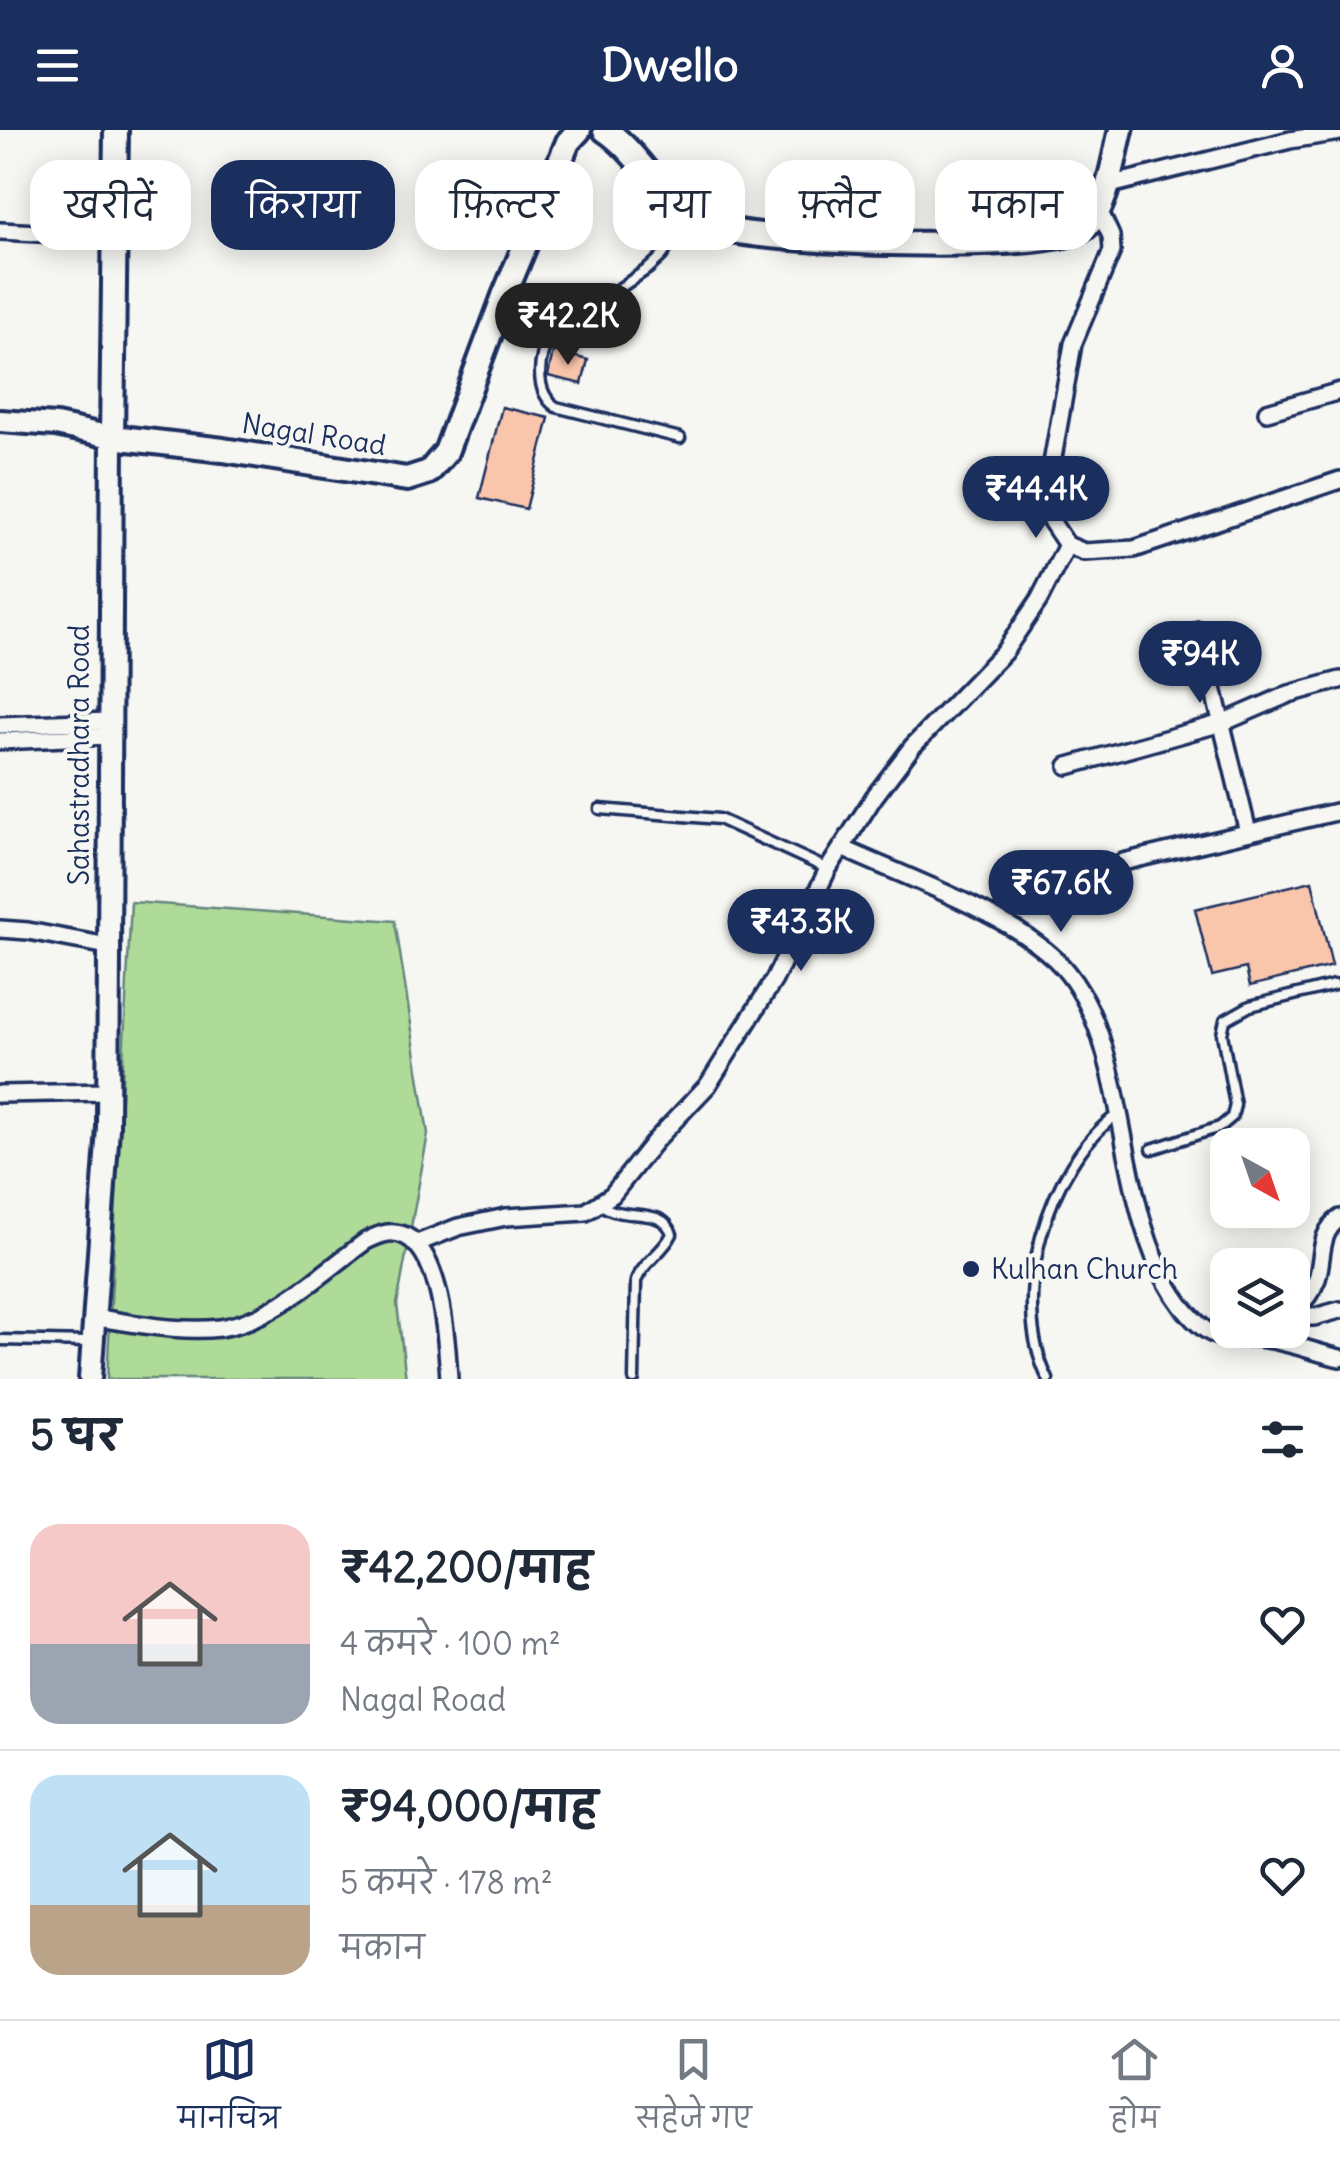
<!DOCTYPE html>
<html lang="hi">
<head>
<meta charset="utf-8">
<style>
	:root { --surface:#fff; --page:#f6f6f7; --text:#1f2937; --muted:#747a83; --line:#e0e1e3; --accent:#1b2f5e }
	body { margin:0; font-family:Delius,"Playpen Sans Deva",sans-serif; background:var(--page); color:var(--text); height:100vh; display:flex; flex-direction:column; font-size:38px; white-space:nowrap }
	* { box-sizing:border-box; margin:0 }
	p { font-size:32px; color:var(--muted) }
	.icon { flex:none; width:55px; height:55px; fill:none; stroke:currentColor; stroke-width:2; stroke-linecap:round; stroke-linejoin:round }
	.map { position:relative; height:1249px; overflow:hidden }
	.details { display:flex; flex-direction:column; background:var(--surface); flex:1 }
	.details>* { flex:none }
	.top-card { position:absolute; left:30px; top:30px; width:1280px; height:90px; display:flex; gap:20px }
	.needle { width:65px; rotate:140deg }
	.tools { position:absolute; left:1210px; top:998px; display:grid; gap:20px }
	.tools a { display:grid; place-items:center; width:100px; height:100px; border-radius:20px; background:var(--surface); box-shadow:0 5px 25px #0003; font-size:50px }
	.price { position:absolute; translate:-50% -85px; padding:0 22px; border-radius:35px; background:var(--accent); color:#fff; font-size:32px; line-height:65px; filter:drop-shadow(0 2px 5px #0008) }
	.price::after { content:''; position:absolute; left:50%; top:60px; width:30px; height:22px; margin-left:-15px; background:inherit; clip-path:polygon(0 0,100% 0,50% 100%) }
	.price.current { background:#222; color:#fff }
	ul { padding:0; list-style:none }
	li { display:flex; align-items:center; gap:30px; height:250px; padding:0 30px }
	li+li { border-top:2px solid var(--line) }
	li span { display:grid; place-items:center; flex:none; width:280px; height:200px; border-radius:30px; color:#555 }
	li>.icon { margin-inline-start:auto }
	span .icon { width:120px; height:120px; fill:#fffc; stroke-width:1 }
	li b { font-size:42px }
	h2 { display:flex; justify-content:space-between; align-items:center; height:120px; padding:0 30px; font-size:42px }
	.tag { padding:0 35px; border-radius:30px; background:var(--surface); box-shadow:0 5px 25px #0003; font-size:35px; line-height:90px }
	.tag.current { background:var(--accent); color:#fff }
	header { display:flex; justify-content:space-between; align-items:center; height:130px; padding:0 30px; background:var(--accent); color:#fff; font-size:45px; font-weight:700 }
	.tabs { display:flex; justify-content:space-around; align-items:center; height:140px; border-top:2px solid var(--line); background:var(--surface); font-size:28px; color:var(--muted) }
	.tabs a { display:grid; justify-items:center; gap:5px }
	.tabs .current { color:var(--accent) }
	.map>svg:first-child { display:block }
	.green { fill:#afdb99; stroke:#65857c; stroke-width:2.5 }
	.building { fill:#fac6ab; stroke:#1b2f5e; stroke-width:2.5 }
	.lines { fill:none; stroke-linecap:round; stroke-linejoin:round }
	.service-casing { stroke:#1b2f5e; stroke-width:15 }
	.minor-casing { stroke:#1b2f5e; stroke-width:22 }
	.tertiary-casing { stroke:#1b2f5e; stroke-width:28 }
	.secondary-casing { stroke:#1b2f5e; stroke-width:30 }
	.service { stroke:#f6f6f2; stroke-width:8 }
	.minor { stroke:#f6f6f2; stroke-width:15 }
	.tertiary { stroke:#f6f6f2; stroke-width:20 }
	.secondary { stroke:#f6f6f2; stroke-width:22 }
	.poi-dot { fill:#1b2f5e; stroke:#f6f6f2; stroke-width:4 }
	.labels { text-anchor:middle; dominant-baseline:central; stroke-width:8; stroke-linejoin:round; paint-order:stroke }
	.street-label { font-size:28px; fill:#1b2f5e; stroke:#f6f6f2 }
	.poi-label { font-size:28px; fill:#1b2f5e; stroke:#f6f6f2; text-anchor:start }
</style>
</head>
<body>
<header><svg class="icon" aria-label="menu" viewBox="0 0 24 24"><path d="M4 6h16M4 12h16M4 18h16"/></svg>Dwello<svg class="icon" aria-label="person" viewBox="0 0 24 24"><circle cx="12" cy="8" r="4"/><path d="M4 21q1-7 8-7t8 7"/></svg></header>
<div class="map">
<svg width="1340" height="1249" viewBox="0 0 1340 1249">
	<rect width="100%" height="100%" fill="#f6f6f2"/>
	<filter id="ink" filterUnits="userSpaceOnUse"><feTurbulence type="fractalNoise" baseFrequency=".01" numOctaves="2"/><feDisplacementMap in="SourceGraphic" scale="20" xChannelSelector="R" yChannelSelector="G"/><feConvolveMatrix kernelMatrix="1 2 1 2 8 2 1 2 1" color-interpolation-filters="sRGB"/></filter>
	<g filter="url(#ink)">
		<!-- green -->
		<polygon class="green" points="131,772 395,791 428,1004 397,1174 406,1249 107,1249"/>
		<!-- building -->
		<g class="building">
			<polygon points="553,221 588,230 582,254 548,246"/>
			<polygon points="502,277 549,288 526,379 479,368"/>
			<polygon points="1312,751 1332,836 1250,856 1246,838 1212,846 1195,779"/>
		</g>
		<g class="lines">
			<!-- service casing -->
			<g class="service-casing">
				<g id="service">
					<path d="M680,308l-124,-31c-22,-15 -18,-48 -7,-70l100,-69 13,-12 26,-37"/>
					<polyline points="600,679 719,689 828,739"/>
					<polyline points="1152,1019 1220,997 1232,987 1235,975 1222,904 1225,890 1250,876 1334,855"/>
					<path d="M602,1075c20,17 62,0 70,29 -9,19 -28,27 -36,47l-2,98"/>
					<polyline points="0,1210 89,1212"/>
					<path d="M1048,1249c-40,-80 -1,-214 70,-265"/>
				</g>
			</g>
			<!-- minor casing -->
			<g class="minor-casing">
				<g id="minor">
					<polyline points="1106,56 1290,10 1340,2"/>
					<polyline points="1099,80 1111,106 1112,121 1073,214 1048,356 1051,391 1067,415 1084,422 1134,419 1340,350"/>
					<polyline points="0,101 115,107"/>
					<polyline points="1267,282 1340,261"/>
					<polyline points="1199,500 1248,702"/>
					<polyline points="0,595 109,591"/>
					<polyline points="0,611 109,606"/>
					<polyline points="1068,636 1222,593 1289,564 1340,550"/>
					<path d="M842,718c63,29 166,65 214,112 80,78 53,249 125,345 9,11 20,24 34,30 18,7 28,1 44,3 27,3 55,14 81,20"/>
					<polyline points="1123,732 1340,681"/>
					<polyline points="0,799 28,801 108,816"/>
					<polyline points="0,964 108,962"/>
					<polyline points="415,1114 458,1097 506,1087 586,1082 612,1065 655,1011 708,955 774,850 828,739 874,667 912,617 1004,522 1039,470 1067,415"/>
					<path d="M1292,1183c11,-10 20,-20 25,-34 7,-23 1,-46 23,-61"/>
					<polyline points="1292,1187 1314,1187 1340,1180"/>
					<path d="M96,1188c40,5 84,15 124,10 55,-8 103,-56 146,-87 6,-3 15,-7 22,-8 54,-5 59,111 61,146"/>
				</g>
			</g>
			<!-- tertiary casing -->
			<g class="tertiary-casing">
				<polyline id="tertiary" points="0,291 56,295 112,307 108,998 90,1249"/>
			</g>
			<!-- secondary casing -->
			<g class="secondary-casing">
				<g id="secondary">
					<polyline points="116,0 112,307 223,320 407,349 429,342 446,322 504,166 568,12 579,0"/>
					<path d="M605,0c33,22 52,64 87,85 8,5 19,10 27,13 52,15 324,26 365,0 23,-15 30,-72 37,-98"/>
				</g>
			</g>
			<!-- service -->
			<use href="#service" class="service"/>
			<!-- minor -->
			<use href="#minor" class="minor"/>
			<!-- tertiary -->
			<use href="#tertiary" class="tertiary"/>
			<!-- secondary -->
			<use href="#secondary" class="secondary"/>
		</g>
	</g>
	<!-- markers -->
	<circle class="poi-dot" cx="971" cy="1139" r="10"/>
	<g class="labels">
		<!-- street labels -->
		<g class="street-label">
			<text transform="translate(314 304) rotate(9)">Nagal Road</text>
			<text transform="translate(79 625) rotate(-90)">Sahastradhara Road</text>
		</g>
		<!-- poi labels -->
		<g class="poi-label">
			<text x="991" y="1139">Kulhan Church</text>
		</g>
	</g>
</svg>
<div class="tools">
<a><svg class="needle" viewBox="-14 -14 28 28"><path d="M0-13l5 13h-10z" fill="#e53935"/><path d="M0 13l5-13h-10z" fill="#747a83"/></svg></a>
<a><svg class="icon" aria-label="layers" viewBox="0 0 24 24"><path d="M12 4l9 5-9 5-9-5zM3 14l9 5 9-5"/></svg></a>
</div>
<b class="price current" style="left:568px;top:238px">₹42.2K</b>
<b class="price" style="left:1036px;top:411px">₹44.4K</b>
<b class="price" style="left:1200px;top:576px">₹94K</b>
<b class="price" style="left:1061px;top:805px">₹67.6K</b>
<b class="price" style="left:801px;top:844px">₹43.3K</b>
<div class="top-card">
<a class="tag">खरीदें</a>
<a class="tag current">किराया</a>
<a class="tag">फ़िल्टर</a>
<a class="tag">नया</a>
<a class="tag">फ़्लैट</a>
<a class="tag">मकान</a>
</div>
</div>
<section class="details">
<h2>5 घर<svg class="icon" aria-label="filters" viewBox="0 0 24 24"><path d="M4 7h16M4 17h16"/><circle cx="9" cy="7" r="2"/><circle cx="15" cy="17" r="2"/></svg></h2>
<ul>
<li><span style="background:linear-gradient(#f6c9c9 60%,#9aa5b1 0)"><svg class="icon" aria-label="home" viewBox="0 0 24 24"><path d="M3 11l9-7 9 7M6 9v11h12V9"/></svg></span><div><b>₹42,200/माह</b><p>4 कमरे · 100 m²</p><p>Nagal Road</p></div><svg class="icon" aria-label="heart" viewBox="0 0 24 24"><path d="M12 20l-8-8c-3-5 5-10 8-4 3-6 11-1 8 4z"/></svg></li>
<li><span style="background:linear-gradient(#bfe0f5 65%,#b9a48a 0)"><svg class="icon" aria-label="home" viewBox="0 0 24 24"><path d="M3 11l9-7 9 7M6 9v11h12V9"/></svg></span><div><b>₹94,000/माह</b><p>5 कमरे · 178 m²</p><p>मकान</p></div><svg class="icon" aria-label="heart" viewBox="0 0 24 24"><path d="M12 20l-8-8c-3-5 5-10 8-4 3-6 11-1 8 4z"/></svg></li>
</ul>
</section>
<nav class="tabs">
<a class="current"><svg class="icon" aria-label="map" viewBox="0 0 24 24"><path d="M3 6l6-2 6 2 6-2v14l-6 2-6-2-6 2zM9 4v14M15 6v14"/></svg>मानचित्र</a>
<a><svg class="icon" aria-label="saved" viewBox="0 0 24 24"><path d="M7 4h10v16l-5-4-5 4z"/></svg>सहेजे गए</a>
<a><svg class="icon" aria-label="home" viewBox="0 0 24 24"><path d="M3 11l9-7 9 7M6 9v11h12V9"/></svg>होम</a>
</nav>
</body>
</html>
